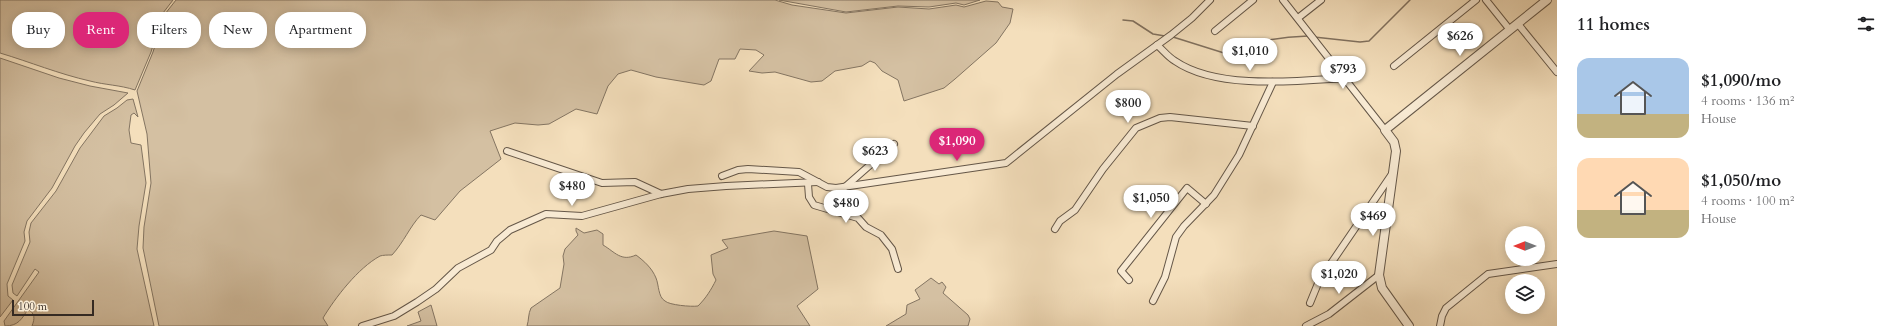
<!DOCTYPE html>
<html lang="en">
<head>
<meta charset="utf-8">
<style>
	:root { --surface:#fff; --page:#f6f6f6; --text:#202124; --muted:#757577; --accent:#db2777 }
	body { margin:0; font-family:Cardo,serif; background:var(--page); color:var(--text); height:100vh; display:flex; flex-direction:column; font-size:15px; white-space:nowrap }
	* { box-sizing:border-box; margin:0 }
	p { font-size:13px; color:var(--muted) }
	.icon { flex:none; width:22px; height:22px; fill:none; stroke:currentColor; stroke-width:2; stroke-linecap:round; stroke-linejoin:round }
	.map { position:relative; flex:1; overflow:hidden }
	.sheet { display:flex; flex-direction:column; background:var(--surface); width:340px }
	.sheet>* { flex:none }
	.banner { position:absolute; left:12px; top:12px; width:380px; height:36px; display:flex; gap:8px }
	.needle { width:26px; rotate:270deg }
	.fabs { position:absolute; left:1505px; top:226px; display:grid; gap:8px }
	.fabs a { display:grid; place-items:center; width:40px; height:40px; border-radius:50%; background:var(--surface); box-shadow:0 2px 10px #0003; font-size:20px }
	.scale { position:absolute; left:12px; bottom:10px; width:82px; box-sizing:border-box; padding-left:4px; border:2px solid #352a22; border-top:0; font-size:11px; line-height:14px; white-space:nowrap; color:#352a22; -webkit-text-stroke:3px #f8ead3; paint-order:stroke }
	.price { position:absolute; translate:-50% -34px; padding:0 9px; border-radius:14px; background:#fff; color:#222; font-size:13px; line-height:26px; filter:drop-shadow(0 1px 2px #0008) }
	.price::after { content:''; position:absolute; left:50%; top:24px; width:12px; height:9px; margin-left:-6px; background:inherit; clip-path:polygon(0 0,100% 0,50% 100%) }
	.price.on { background:var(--accent); color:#fff }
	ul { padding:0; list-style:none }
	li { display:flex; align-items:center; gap:12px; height:100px; padding:0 20px }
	li span { display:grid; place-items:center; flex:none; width:112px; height:80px; border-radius:12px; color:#555 }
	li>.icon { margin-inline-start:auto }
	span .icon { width:48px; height:48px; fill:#fffc; stroke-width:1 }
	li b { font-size:17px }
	h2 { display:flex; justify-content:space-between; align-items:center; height:48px; padding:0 20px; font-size:17px }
	.chip { padding:0 14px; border-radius:16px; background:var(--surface); box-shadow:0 2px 10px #0003; font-size:14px; line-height:36px }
	.chip.on { background:var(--accent); color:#fff }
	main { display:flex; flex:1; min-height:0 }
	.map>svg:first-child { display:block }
	.green { fill:#d4c0a2; stroke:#847562 }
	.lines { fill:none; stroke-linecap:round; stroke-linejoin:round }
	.stream { stroke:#81715f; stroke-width:1.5 }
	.minor-casing { stroke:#655748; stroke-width:8 }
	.tertiary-casing { stroke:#655748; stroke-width:10 }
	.minor { stroke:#f8ead3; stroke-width:6 }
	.tertiary { stroke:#f8ead3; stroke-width:8 }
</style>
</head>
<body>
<main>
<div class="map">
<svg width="1557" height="326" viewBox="0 0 1557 326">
	<rect width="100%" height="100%" fill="#f4dfbc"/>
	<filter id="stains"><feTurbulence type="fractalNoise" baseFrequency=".005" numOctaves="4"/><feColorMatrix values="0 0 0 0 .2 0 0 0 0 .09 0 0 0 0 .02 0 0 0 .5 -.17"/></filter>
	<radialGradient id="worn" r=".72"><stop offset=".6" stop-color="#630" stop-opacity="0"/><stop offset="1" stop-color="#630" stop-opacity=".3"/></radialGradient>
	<!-- green -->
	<g class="green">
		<path d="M0,0h173l-10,13 -12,39 -16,38c-15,-5 -30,-5 -45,-9 -31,-7 -60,-19 -90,-28z"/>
		<path d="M176,0h599l17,5 54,8 52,-6 31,2 27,-4 8,2 22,-6 12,1 4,5 11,2 -3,14 -14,20 -41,36 -11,9 -40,13 -6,-21 -16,-9 -7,-8 -5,-2 -8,5 -27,5 -13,10 -11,1 -36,-10 -13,1 -13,-2 15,-16 -8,-5 -16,-1 -5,10h-16l-8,22 -7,4 -48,-8 -25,-7 -13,4 -10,12 -11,28 -21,-5 -27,15 -11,1 -23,-2 -25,8 11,28 -41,32 -25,29 -14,-5c-11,11 -17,27 -29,40 -4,0 -9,0 -12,1 -22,12 -45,42 -57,62l5,8h-169l-16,-78 1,-21 7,-44 -4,-49 -10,-43 16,-39 12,-38z"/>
		<polygon points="779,0 980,0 964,5 956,3 929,7 898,6 846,12"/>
		<polygon points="0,58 59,78 90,86 128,93 114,105 100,114 84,133 75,146 52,188 27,221 24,232 25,241 7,284 8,296 13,300 0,317"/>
		<path d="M133,99l5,18 -4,-4 -3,2 -2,15 2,13 10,2 5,38 -7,43 -2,23 17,77h-122c3,-8 3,-12 -4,-17 -6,10 -10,17 -23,17l-1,-5 35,-49 -4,-3 -18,27 -4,-3 -1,-8 18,-43 -1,-10 2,-9 25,-32 24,-43 24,-32 13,-8 10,-8z"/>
		<path d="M576,228l8,5 13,-3 6,4v11c12,7 18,17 33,10 8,6 16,13 20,23 3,7 2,19 9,23 4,4 26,6 33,5 8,-8 13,-16 18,-26l-3,-6 -2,-19 17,-7 -6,-8 52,-9 33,5 11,53 -21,17 13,20h-283c2,-6 1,-12 4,-18l29,-20 4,-24 -1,-8 2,-7 13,-14 -2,-4z"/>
		<polygon points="931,278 939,284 942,282 946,287 943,293 968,315 970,319 968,326 886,326 906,314 907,305 920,299 915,290"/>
		<polygon points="431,305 437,326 407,326 421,321 418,312"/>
	</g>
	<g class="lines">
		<!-- stream -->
		<g class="stream">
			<polyline points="1123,20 1133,21 1153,34 1165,36"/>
			<path d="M1173,37l51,16c25,-11 57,-16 84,-17"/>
			<polyline points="1314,37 1360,42 1369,41 1410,0"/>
		</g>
		<!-- minor casing -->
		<g class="minor-casing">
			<g id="minor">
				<polyline points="1283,0 1385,130"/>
				<polyline points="1486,0 1510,30"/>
				<polyline points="1298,18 1321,0"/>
				<polyline points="1518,24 1557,72"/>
				<polyline points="1215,31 1253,0"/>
				<path d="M1157,45c6,5 11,12 18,16 42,29 122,20 170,17"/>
				<polyline points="1394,66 1476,0"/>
				<polyline points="507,151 602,183 635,182 661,194"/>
				<polyline points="722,176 738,170 748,169 799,172 827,187 836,188 1006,163 1117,74 1171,35 1192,18 1210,0"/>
				<polyline points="808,184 809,197 814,205 858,218 866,227 881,235 892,249 898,269"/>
				<polyline points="845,187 894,144"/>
				<polyline points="1055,229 1060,221 1075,210 1103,169 1136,128 1160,118 1170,117 1253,126"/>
				<polyline points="1129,280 1121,271 1187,188 1206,204"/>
				<polyline points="1153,301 1165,277 1176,237 1184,226 1214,195 1239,155 1273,82"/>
				<polyline points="1310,303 1319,281 1392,174"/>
				<polyline points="362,326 394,316 417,302 436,289 458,268 491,250 497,241 510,230 546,214 582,216 661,194 688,189 726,186 818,182"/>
				<polyline points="1306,326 1329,314 1379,275"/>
				<polyline points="1440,326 1442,316 1446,308 1488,274 1557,264"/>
			</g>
		</g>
		<!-- tertiary casing -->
		<g class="tertiary-casing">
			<polyline id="tertiary" points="1409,326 1382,288 1379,275 1396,151 1394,142 1385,130 1547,0"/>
		</g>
		<!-- minor -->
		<use href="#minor" class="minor"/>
		<!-- tertiary -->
		<use href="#tertiary" class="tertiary"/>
	</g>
	<rect width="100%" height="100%" filter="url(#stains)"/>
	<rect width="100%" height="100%" fill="url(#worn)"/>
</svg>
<div class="fabs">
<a><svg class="needle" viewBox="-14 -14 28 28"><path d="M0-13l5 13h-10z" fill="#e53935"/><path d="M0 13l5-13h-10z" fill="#757577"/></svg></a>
<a><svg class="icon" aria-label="layers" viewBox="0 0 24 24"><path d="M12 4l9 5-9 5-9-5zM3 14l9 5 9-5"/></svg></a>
</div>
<div class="scale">100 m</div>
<b class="price" style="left:1460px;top:57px">$626</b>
<b class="price" style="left:1250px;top:72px">$1,010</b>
<b class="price" style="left:1343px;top:90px">$793</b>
<b class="price" style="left:1128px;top:124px">$800</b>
<b class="price on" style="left:957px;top:162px">$1,090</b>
<b class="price" style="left:875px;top:172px">$623</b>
<b class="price" style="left:572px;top:207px">$480</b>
<b class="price" style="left:1151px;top:219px">$1,050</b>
<b class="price" style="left:846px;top:224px">$480</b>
<b class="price" style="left:1373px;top:237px">$469</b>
<b class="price" style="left:1339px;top:295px">$1,020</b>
<div class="banner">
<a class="chip">Buy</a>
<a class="chip on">Rent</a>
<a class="chip">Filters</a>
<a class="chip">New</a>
<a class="chip">Apartment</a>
</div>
</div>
<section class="sheet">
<h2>11 homes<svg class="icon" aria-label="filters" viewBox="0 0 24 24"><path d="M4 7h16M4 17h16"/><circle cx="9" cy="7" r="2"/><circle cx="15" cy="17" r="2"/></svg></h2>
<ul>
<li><span style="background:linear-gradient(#a9c7e8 70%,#c2b280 0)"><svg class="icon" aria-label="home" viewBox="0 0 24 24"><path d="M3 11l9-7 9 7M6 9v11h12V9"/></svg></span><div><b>$1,090/mo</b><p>4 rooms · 136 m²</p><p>House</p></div></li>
<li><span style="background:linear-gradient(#ffd9b3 65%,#c2b280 0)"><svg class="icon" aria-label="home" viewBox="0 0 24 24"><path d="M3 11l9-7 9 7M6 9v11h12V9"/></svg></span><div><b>$1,050/mo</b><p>4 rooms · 100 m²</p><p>House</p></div></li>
</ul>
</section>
</main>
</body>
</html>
